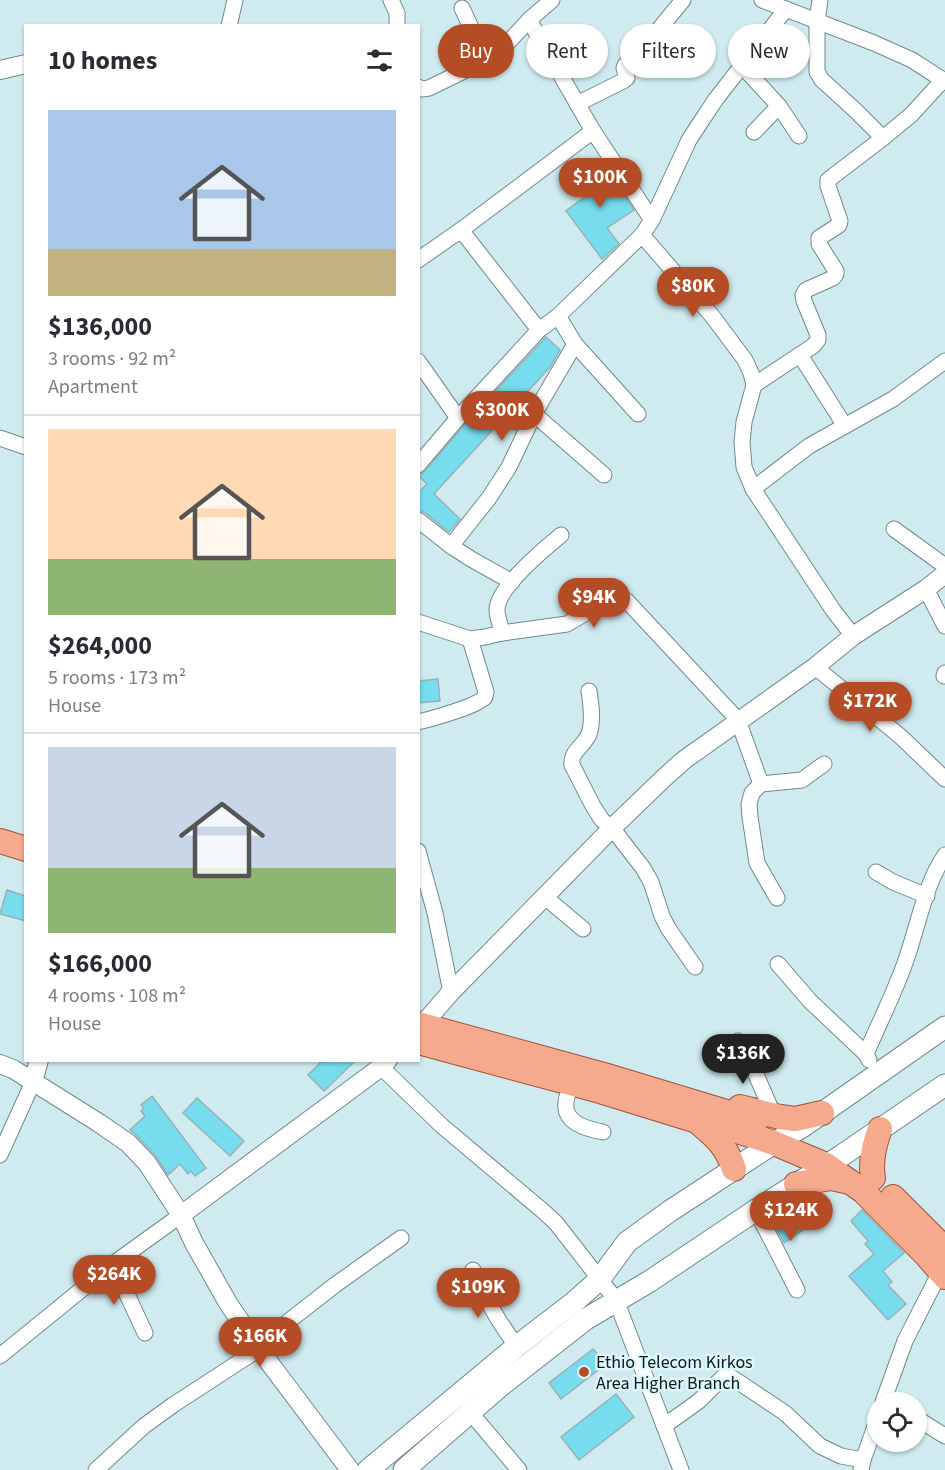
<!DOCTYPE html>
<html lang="en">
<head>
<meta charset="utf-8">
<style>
	:root { --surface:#fff; --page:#f2f2f3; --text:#2b2b33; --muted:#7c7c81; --line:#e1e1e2; --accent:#b44d25 }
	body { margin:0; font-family:"Source Sans 3",sans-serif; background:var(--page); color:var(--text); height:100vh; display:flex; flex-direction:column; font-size:22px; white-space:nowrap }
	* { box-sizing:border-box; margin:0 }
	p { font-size:20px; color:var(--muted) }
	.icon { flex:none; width:33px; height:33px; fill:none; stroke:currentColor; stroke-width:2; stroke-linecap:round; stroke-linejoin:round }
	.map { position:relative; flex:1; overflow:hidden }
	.side { position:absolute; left:24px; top:24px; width:396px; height:1038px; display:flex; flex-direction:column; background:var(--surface); border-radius:0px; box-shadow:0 2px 4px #0004 }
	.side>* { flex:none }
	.top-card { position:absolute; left:438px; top:24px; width:417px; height:54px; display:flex; gap:12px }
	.buttons { position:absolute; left:867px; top:1392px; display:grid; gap:12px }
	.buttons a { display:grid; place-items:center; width:60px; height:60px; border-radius:50%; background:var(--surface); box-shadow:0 2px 4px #0004; font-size:30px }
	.price { position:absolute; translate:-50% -51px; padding:0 14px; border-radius:21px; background:var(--accent); color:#fff; font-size:20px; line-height:39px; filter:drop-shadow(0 2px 3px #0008) }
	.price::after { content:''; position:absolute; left:50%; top:36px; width:18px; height:14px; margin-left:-9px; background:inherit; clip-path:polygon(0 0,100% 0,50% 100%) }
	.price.selected { background:#222; color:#fff }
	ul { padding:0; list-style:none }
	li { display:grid; align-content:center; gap:12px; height:318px; padding:0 24px }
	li+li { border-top:2px solid var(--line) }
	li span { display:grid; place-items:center; height:186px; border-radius:0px; color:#555 }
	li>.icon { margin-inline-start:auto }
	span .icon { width:108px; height:108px; fill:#fffc; stroke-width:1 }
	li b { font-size:26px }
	h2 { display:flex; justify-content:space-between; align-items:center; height:72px; padding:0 24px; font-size:26px }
	.pill { padding:0 21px; border-radius:27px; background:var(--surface); box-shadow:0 2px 4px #0004; font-size:21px; line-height:54px }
	.pill.selected { background:var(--accent); color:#fff }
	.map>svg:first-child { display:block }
	.building { fill:#76dcee; stroke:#97b2b7; stroke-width:1.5 }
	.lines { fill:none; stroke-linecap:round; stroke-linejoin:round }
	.minor-casing { stroke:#6f898e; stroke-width:17 }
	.tertiary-casing { stroke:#6f898e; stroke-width:20 }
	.secondary-casing { stroke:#6f898e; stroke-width:23 }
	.primary-casing { stroke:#a05234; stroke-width:26 }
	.minor { stroke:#fff; stroke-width:15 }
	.tertiary { stroke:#fff; stroke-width:18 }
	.secondary { stroke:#fff; stroke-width:21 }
	.primary { stroke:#f5aa8e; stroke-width:24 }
	.poi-dot { fill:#b44d25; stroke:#dcf8fd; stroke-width:2 }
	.labels { text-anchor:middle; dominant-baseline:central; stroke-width:5; stroke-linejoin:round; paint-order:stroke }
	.poi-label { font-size:18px; fill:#0e181a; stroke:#dcf8fd; text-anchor:start }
</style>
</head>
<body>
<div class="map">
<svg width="945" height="1470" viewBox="0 0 945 1470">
	<rect width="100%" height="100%" fill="#cfebf0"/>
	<!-- building -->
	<g class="building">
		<polygon points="600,159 634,210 607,228 619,244 602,259 566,211 594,190 582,171"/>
		<polygon points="546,337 560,350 550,367 434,494 460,519 449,532 424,512 418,510 418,493 427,484 419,476 425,471 465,424"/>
		<polygon points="438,679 440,701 418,703 418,681"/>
		<polygon points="7,890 26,896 26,921 0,914"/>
		<polygon points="323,1060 356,1060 324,1091 308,1075"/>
		<polygon points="152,1096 206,1168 195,1176 191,1171 188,1174 180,1164 168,1175 155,1155 136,1135 130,1130 145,1116 141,1111 144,1109 141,1105"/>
		<polygon points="197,1098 244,1141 230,1156 183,1113"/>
		<polygon points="821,1194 832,1210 784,1243 773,1222 812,1196"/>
		<polygon points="862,1210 904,1253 883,1271 892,1282 888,1285 906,1304 888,1320 849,1276 874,1254 865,1244 868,1241 851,1221"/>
		<polygon points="593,1349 606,1364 561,1399 549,1383"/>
		<polygon points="616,1394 634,1417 579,1460 561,1437"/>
	</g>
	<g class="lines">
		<!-- minor casing -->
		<g class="minor-casing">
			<g id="minor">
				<polyline points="391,0 397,13 397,26"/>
				<polyline points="762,0 874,43 912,60 943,80 945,82"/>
				<polyline points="820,0 817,22 817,72 822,80 856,111 883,138"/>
				<polyline points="462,8 486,60"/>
				<polyline points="529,20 593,131 652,220"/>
				<polyline points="229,26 235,0"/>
				<polyline points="742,66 779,106 799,136"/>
				<polyline points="418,87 422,89 429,88 486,60 502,49 529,20 552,0"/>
				<polyline points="577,104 623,81 627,78 624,68 625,65 642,50 683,0"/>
				<polyline points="754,132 779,106"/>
				<polyline points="461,230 593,131"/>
				<polyline points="642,235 652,220 689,140 702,120 716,99 786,9"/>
				<polyline points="418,260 461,230 539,330 558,316 642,235 713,317 745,360 751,373 754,385 744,422 742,442 744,467 753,489 833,610 853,636"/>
				<polyline points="558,316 575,344 638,414"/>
				<polyline points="800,355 845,426"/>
				<polyline points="418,361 458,418"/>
				<polyline points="754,385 813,346 818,340 818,335 804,301 803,295 806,290 833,278 836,274 836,271 819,244 819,238 839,225 840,221 828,186 828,180 883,138 911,115 943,80"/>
				<polyline points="534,414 604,475"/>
				<polyline points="0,438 26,447"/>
				<polyline points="418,465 458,418 539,330"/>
				<polyline points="753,489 809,446 893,399 945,361"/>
				<polyline points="418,520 451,546 489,498 509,467 534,414 575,344"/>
				<polyline points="894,529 945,566"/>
				<polyline points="451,546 471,559 512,582"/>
				<polyline points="926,589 945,626"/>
				<polyline points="418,622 470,639 485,637 502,633 567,624 612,598 619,597 627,601 738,720 761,784 752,793 749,804 750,817 757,863 777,898"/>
				<path d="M502,633c-1,-7 -5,-16 -5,-23 0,-22 47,-61 64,-75"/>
				<polyline points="815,667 900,736 945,779"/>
				<polyline points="944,676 945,673"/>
				<path d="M589,691c2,13 4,27 1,40 -3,14 -20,19 -18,34l21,41 9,14 10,8 31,40 8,14 11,34 6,12 27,39"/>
				<path d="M418,722c13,-3 60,-16 67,-25 0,-2 1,-4 1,-5l-16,-53"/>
				<polyline points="761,784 802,780 824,764"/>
				<polyline points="418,851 435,913 451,992"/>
				<polyline points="876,872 893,882 927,896"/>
				<polyline points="545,897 583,929"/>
				<polyline points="778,964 810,1001 866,1054 869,1060"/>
				<polyline points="738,1041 751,1063 774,1116"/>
				<path d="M866,1054c13,-31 29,-62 40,-94 12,-34 19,-76 39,-105"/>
				<polyline points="381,1067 442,1126 543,1211 556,1223 616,1300 681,1470"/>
				<path d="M573,1084c-3,5 -7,12 -7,18 -3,21 21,27 37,30"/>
				<polyline points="0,1155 33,1082"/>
				<polyline points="756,1210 797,1290"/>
				<polyline points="113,1264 145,1333"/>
				<path d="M473,1270c14,30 24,51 44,76"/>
				<polyline points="0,1356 113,1264 181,1215"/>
				<polyline points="883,1402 905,1341 940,1272"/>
				<polyline points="470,1412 519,1470"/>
				<polyline points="916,1418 945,1436"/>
				<polyline points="664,1426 699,1401 723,1377 728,1376 734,1379 785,1413 820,1446 841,1456 863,1460"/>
				<polyline points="96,1470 144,1426 173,1405 259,1349 268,1337 276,1331 335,1285 401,1238"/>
				<polyline points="861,1470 863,1460 878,1418"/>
			</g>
		</g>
		<!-- tertiary casing -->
		<g class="tertiary-casing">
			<g id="tertiary">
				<polyline points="0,70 26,64"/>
				<polyline points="418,1030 451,992 612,828 665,777 684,760 815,667 853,636 926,589 945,574"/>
				<polyline points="0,1064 13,1069 99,1123 128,1143 147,1163 181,1215 194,1243 228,1303 259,1349 350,1470"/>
				<polyline points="33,1082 39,1060"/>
				<polyline points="181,1215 381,1067 388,1060"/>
			</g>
		</g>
		<!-- secondary casing -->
		<g class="secondary-casing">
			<g id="secondary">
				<polyline points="368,1470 517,1346 573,1303 599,1280 627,1242 670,1211 774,1143 802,1127 945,1027"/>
				<polyline points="404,1470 499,1387 586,1319 650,1281 756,1210 841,1156 945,1085"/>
			</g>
		</g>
		<!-- primary casing -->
		<g class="primary-casing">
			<g id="primary">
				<polyline points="0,841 26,849"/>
				<polyline points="418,1024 604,1075 756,1121"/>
				<polyline points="418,1042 600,1091 694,1120 731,1129 774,1143 826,1165 863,1191 928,1257 945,1277"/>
				<polyline points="740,1107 780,1117 795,1119 822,1113"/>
				<path d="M699,1123c18,15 27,23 35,46"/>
				<path d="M873,1178c-3,-17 1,-33 7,-49"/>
				<polyline points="796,1184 831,1178 850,1182"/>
				<polyline points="893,1197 945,1249"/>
			</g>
		</g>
		<!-- minor -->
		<use href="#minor" class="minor"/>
		<!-- tertiary -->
		<use href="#tertiary" class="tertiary"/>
		<!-- secondary -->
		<use href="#secondary" class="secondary"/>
		<!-- primary -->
		<use href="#primary" class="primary"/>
	</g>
	<!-- markers -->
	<circle class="poi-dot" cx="584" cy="1372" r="6"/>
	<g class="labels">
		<!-- poi labels -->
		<g class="poi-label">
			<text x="596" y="1362">Ethio Telecom Kirkos<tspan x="596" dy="21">Area Higher Branch</tspan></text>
		</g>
	</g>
</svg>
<div class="buttons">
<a><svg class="icon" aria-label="locate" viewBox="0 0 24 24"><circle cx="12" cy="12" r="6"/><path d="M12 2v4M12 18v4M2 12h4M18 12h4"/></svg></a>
</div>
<b class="price" style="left:600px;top:209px">$100K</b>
<b class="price" style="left:693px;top:318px">$80K</b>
<b class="price" style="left:502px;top:442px">$300K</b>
<b class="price" style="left:594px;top:629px">$94K</b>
<b class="price" style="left:870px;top:733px">$172K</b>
<b class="price selected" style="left:743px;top:1085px">$136K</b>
<b class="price" style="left:791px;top:1242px">$124K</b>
<b class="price" style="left:114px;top:1306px">$264K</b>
<b class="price" style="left:478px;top:1319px">$109K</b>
<b class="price" style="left:260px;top:1368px">$166K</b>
<div class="top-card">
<a class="pill selected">Buy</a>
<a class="pill">Rent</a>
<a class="pill">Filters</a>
<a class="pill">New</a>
</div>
<section class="side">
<h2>10 homes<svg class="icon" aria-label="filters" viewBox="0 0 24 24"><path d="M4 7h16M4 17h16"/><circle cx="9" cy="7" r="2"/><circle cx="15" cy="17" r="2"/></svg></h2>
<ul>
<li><span style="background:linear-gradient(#a9c7e8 75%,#c2b280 0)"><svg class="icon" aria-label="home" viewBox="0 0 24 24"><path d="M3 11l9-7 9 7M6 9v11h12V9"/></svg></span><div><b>$136,000</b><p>3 rooms · 92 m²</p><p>Apartment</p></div></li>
<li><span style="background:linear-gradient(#ffd9b3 70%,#8fb573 0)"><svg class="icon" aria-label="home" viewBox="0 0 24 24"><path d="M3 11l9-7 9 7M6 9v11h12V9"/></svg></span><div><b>$264,000</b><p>5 rooms · 173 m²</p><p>House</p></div></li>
<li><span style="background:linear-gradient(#c9d6e8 65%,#8fb573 0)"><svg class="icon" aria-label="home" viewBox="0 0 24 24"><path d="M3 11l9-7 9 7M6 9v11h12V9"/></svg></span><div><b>$166,000</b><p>4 rooms · 108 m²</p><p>House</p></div></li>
</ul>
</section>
</div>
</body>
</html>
